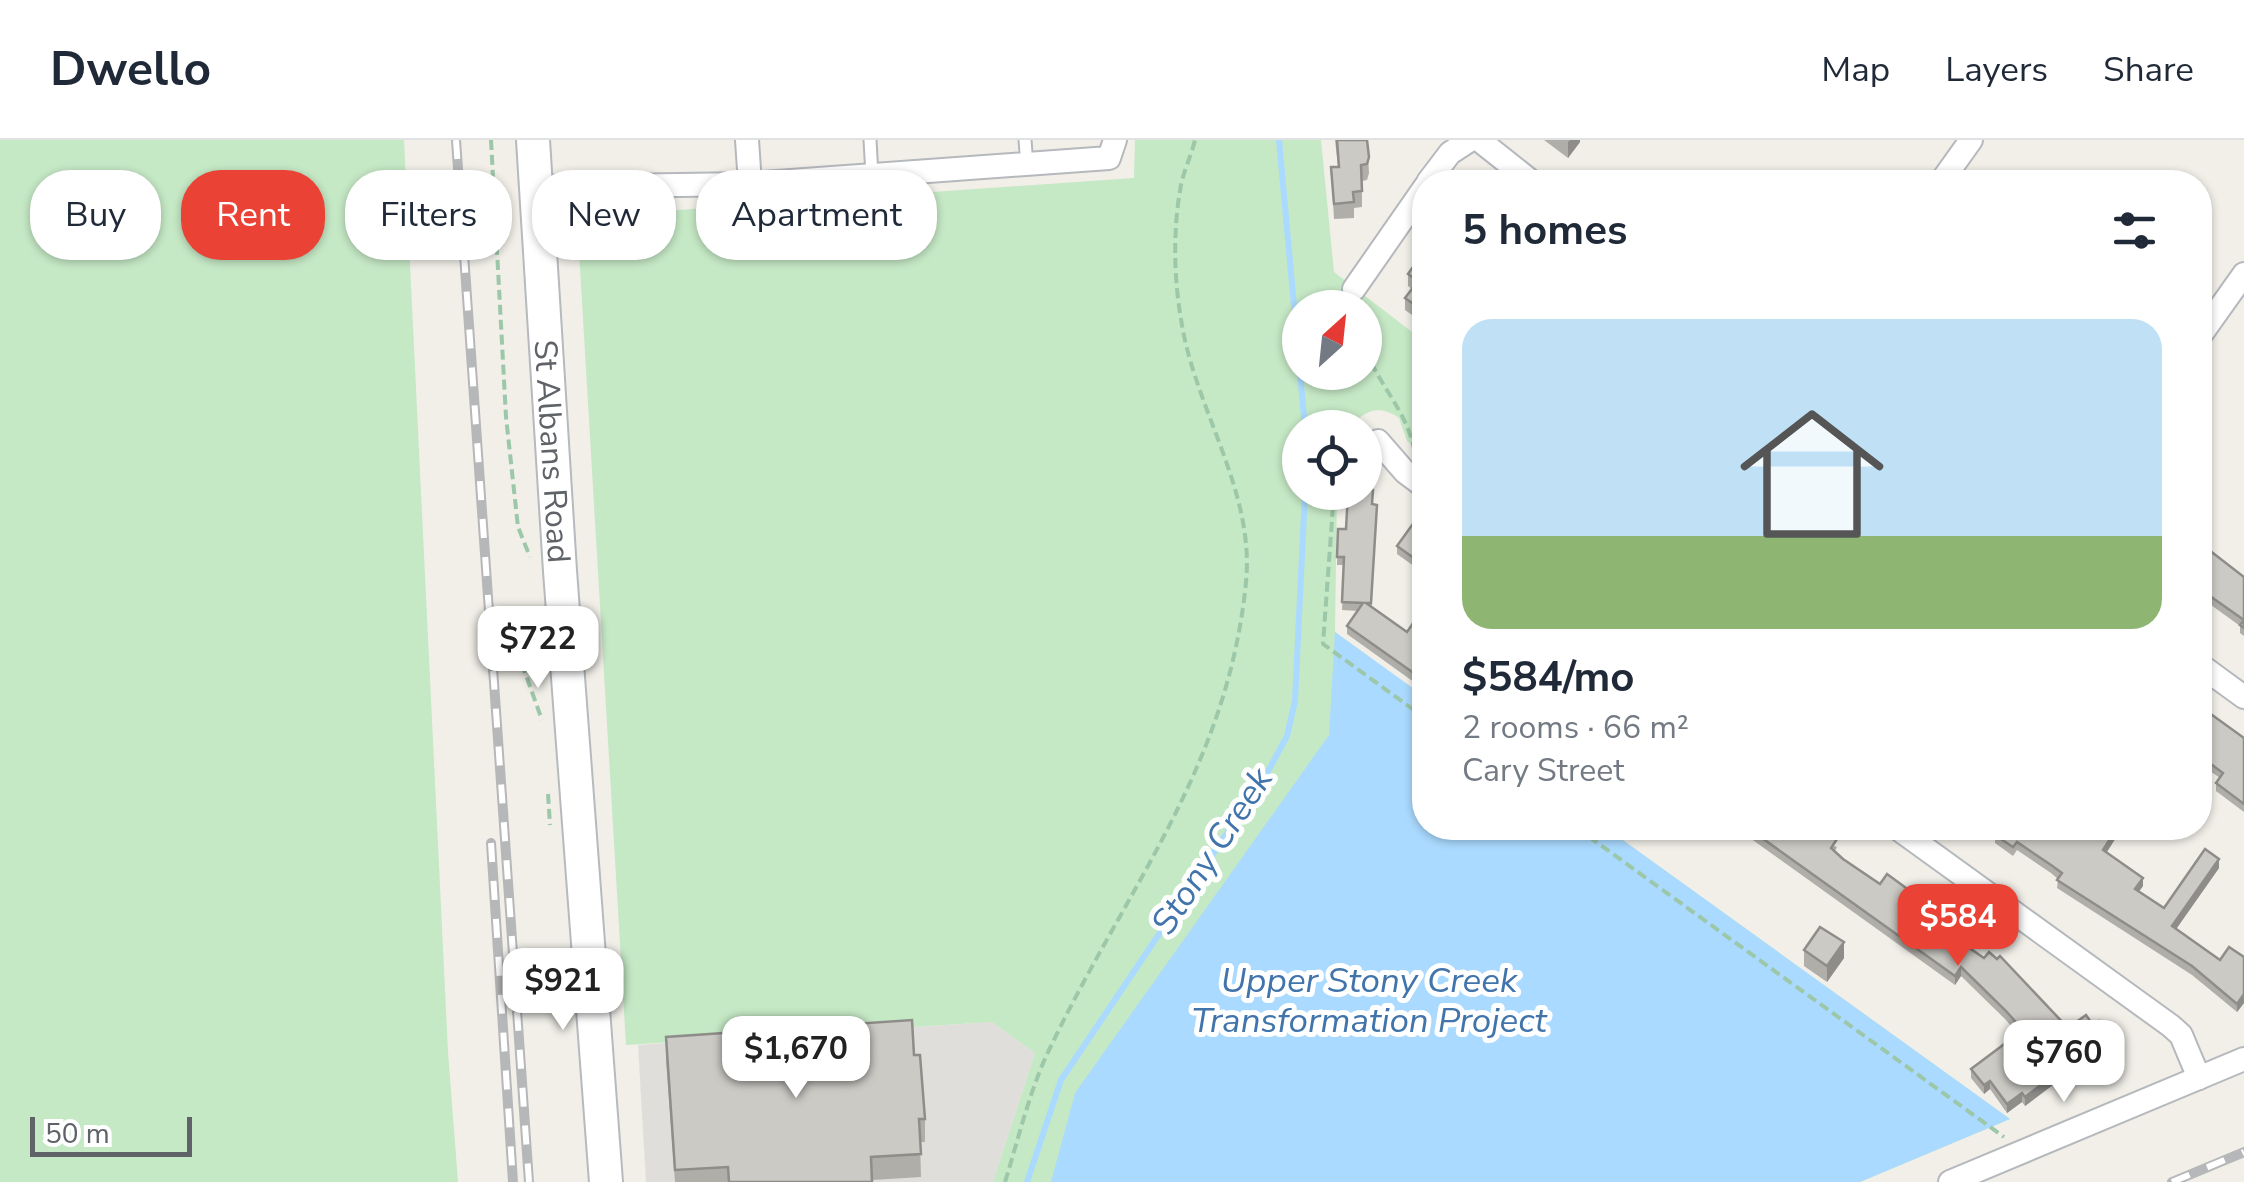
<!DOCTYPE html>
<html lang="en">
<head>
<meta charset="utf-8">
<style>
	:root { --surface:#fff; --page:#f6f6f7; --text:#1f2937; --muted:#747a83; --line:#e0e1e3; --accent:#ea4335 }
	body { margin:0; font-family:"Nunito Sans",sans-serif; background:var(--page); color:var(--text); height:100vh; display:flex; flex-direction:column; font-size:38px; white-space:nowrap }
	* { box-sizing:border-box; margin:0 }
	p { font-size:32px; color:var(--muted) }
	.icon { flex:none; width:55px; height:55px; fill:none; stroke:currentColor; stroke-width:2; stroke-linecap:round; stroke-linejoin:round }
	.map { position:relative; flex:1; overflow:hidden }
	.sheet { position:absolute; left:1412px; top:30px; width:800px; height:670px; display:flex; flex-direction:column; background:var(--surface); border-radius:40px; box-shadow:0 2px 8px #0004 }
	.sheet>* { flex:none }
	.banner { position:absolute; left:30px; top:30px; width:950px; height:90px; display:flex; gap:20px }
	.needle { width:65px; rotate:27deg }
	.buttons { position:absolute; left:1282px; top:150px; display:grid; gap:20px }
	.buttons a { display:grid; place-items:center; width:100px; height:100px; border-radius:50%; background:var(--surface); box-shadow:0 2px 8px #0004; font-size:50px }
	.scale { position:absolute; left:30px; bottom:25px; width:162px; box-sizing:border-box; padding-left:10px; border:5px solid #5f6368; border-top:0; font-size:28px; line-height:35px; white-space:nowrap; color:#5f6368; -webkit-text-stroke:8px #fff; paint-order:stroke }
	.price { position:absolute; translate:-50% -85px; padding:0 22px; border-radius:20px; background:#fff; color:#222; font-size:32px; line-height:65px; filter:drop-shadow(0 2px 5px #0008) }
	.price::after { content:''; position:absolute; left:50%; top:60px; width:30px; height:22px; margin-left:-15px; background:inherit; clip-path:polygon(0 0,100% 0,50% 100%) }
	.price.selected { background:var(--accent); color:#fff }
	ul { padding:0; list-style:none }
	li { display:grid; align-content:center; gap:20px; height:530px; padding:0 50px }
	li+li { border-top:2px solid var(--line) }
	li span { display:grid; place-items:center; height:310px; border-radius:30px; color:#555 }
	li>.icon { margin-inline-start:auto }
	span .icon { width:180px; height:180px; fill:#fffc; stroke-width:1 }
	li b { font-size:42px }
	h2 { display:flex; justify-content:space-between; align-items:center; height:120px; padding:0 50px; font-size:42px }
	.chip { padding:0 35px; border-radius:40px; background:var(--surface); box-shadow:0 2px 8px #0004; font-size:35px; line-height:90px }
	.chip.selected { background:var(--accent); color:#fff }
	header { display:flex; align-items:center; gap:60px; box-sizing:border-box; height:140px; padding:0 50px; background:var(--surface); border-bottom:2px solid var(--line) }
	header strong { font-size:48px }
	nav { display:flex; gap:55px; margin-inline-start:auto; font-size:35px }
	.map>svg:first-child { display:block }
	.industrial { fill:#e0deda }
	.green { fill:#c5e8c5; fill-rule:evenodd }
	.water { fill:#aadaff }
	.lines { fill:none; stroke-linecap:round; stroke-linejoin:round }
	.stream { stroke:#aadaff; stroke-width:6 }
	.service-casing { stroke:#b5b8bc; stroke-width:15 }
	.minor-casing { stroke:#b5b8bc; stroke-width:26 }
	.secondary-casing { stroke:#b6babf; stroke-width:36 }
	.path { stroke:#9cc7a9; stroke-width:4; stroke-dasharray:10 5; stroke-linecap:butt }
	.service { stroke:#fff; stroke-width:11 }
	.minor { stroke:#fff; stroke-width:22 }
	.secondary { stroke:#fff; stroke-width:32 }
	.rail-casing { stroke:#b6b7b8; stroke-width:10 }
	.rail { stroke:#fff; stroke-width:6; stroke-dasharray:19; stroke-linecap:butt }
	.wall { fill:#afaea9 }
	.shaded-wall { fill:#8f8d8a }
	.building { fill:#cccac5; stroke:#8f8d8a; stroke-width:2.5 }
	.labels { text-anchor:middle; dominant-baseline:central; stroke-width:10; stroke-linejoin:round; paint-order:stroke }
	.street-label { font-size:32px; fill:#5f6368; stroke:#fff }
	.water-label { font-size:35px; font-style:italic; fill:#4174aa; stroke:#fff }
</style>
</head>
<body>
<header>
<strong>Dwello</strong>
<nav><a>Map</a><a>Layers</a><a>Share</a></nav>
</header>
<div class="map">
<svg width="2244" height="1042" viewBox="0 0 2244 1042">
	<rect width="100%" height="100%" fill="#f1efe8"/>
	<!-- industrial -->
	<polygon class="industrial" points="992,882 1035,913 993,1042 646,1042 638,905"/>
	<!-- green -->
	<g class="green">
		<polygon points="0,0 404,0 448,912 458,1042 0,1042"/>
		<path d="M1135,0h186l13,132 91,70v92l-10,13 -8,-6 -8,-23c-18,-13 -36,-9 -46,9l-53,1v64l37,1 -2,139 90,65v131h181l404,291 -150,63h-867l42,-129 -43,-31 -366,23 -49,-828 557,-39zM1300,168h65v64h-65z"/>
	</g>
	<!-- water -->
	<polygon class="water" points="1335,492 1425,557 1425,688 1606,688 2010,979 1860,1042 1051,1042 1075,953 1329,595"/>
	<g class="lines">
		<!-- stream -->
		<g class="stream">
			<polyline points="1279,0 1305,288"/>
			<polyline points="1027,1042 1061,940 1266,635 1287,596 1295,561 1305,352"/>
		</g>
		<!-- service casing -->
		<g class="service-casing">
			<g id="service">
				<polyline points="870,0 872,35"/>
				<polyline points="1025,0 1027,25"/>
			</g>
		</g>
		<!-- minor casing -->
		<g class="minor-casing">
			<g id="minor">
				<polyline points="747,0 750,44"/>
				<polyline points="1479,0 1532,42"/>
				<polyline points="1428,42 1450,13 1470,0"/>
				<polyline points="1941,42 1971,0"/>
				<polyline points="536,47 750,44 1109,18 1115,0"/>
				<polyline points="1354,149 1425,47"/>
				<polyline points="2200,196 2244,134"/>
				<polyline points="1378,301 1405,332 1425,347"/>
				<polyline points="2200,525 2244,557"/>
				<polyline points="1897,688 2171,886 2181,895 2199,938"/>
				<polyline points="1950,1042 2244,919"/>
			</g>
		</g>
		<!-- secondary casing -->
		<g class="secondary-casing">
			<g id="secondary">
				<path id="s1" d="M533,0l27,431 46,611"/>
			</g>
		</g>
		<!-- path -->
		<g class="path">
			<polyline points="491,0 506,277 518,387 530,417"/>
			<path d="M1365,209c14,36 41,61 49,100"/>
			<polyline points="1334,352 1323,504 1425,578"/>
			<polyline points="536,480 523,527 542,580"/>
			<polyline points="548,654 550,685"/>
			<polyline points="1577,688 2004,997"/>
			<path d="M1005,1042c14,-45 25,-94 46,-136 77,-161 177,-279 195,-464 9,-92 -52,-174 -65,-263 -7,-40 -8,-88 -1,-128 2,-17 11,-34 15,-51"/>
		</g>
		<!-- service -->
		<use href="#service" class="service"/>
		<!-- minor -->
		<use href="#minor" class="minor"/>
		<!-- secondary -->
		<use href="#secondary" class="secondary"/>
		<!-- rail casing -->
		<g class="rail-casing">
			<g id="rail">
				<polyline points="456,0 529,1042"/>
				<polyline points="491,703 513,1042"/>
				<polyline points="2172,1042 2244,1012"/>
			</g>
		</g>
		<!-- rail -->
		<use href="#rail" class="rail"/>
	</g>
	<!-- wall -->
	<g class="wall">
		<polygon points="1335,0 1367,0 1369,33 1367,40 1362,41 1362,67 1354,68 1354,78 1334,79 1331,27 1338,27"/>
		<polygon points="1544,0 1580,0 1580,2 1568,18"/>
		<polygon points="1425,110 1425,184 1405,170 1405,158 1412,149 1408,146 1408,134"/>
		<polygon points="1372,364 1372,467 1407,492 1425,466 1425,550 1347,494 1347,486 1358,471 1342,470 1344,425 1337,425 1338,389 1346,389"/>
		<polygon points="1425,388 1425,434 1397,414 1397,406"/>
		<polygon points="2200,403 2244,437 2244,496 2240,493 2240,486 2200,457"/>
		<polygon points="2200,573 2244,598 2244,672 2216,651 2216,643 2220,638 2200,624"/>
		<polygon points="1736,688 1802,688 1817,698 1837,707 1835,711 1843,719 1958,795 1956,798 2068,888 2118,924 2096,940 2079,925 2025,966 2022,962 2007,973 1990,949 1984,954 1971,938 1971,929 2018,894 2005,879 1961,836 1955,845"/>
		<polygon points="1983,688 2054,688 2066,696 2071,688 2122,688 2107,712 2143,746 2139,751 2164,768 2219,728 2176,789 2220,820 2244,817 2244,863 2237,872 2192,835 2057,748 2058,739 2051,733 2017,710 2013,716 1995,703 1995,696"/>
		<polygon points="1804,810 1844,818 1827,842 1804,826"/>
		<polygon points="666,897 914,915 925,979 925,1002 920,1002 921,1037 872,1040 872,1042 675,1042 666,920"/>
	</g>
	<!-- shaded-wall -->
	<g class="shaded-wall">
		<polygon points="1570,0 1580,0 1580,2 1568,18 1568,2"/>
		<polygon points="2117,688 2122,688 2103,718 2103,710"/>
		<polygon points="2219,719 2219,728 2172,795 2172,786"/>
		<polygon points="2143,738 2143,746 2135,757 2135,749"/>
		<polygon points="1844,802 1844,818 1827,842 1827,826"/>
		<polygon points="1961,827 1961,836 1955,845 1955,836"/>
		<polygon points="2244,854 2244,863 2237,872 2237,864"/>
		<polygon points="2118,915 2118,924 2096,940 2096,932"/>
		<polygon points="2079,916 2079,925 2025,966 2025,957"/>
		<polygon points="1990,941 1990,949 1984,954 1984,945"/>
		<polygon points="2022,953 2022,962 2007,973 2007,964"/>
	</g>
	<!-- building -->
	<g class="building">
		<polygon points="1337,0 1367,0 1369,17 1367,24 1361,25 1362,51 1353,52 1354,62 1334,64 1331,27 1339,27"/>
		<polygon points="1425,110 1425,172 1405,158 1418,141 1408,134"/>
		<polygon points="1365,350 1373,350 1372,364 1377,365 1371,463 1366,463 1407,492 1425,466 1425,541 1347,486 1363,463 1342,462 1344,417 1337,417 1338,389 1346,389 1348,352 1365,352"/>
		<polygon points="1415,381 1425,388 1425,426 1397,406"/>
		<polygon points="2200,403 2244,437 2244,488 2240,485 2244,480 2200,449"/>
		<polygon points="2208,572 2244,598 2244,664 2216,643 2223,633 2200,616 2200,573 2205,577"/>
		<polygon points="1748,688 1802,688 1817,698 1824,689 1837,699 1831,708 1843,719 1880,744 1887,734 1958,786 1952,796 1984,818 1989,812 1997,819 2000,816 2068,888 2086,875 2093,885 2099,881 2118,915 2096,932 2079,916 2025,957 2022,953 2007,964 1990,941 1984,945 1971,929 2023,890 2005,870 1961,827 1955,836"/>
		<polygon points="1995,688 2054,688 2066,696 2071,688 2117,688 2103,710 2143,738 2135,749 2164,768 2205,709 2219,719 2172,786 2220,820 2229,807 2244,817 2244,854 2237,864 2192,826 2057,740 2062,733 2051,725 2017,702 2013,707 1995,695 1998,690"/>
		<polygon points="1820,787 1844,802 1827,826 1804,810"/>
		<polygon points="912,880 914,915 920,915 925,979 919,979 921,1014 871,1017 872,1042 729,1042 728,1027 675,1030 666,897"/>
	</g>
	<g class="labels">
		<!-- street labels -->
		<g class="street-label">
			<text stroke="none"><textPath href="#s1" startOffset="312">St Albans Road</textPath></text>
		</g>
		<!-- water labels -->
		<g class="water-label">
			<text transform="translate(1212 711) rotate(-57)">Stony Creek</text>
			<text x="1369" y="840">Upper Stony Creek<tspan x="1369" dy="40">Transformation Project</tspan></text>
		</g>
	</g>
</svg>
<div class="buttons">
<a><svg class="needle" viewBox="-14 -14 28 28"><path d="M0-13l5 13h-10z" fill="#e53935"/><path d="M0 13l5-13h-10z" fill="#747a83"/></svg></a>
<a><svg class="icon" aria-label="locate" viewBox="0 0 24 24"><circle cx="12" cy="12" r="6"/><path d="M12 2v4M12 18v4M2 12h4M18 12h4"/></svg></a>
</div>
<div class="scale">50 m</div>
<b class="price" style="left:538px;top:551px">$722</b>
<b class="price selected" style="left:1958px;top:829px">$584</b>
<b class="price" style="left:563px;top:893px">$921</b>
<b class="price" style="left:796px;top:961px">$1,670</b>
<b class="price" style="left:2064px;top:965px">$760</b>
<div class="banner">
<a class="chip">Buy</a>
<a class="chip selected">Rent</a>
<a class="chip">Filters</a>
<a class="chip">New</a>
<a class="chip">Apartment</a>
</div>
<section class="sheet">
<h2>5 homes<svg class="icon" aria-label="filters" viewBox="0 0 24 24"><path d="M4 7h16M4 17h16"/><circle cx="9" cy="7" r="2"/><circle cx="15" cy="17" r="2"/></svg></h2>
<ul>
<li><span style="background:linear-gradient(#bfe0f5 70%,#8fb573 0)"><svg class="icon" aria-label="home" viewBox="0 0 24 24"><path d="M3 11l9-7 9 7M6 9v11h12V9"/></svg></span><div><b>$584/mo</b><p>2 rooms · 66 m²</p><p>Cary Street</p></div></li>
</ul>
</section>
</div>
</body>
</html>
